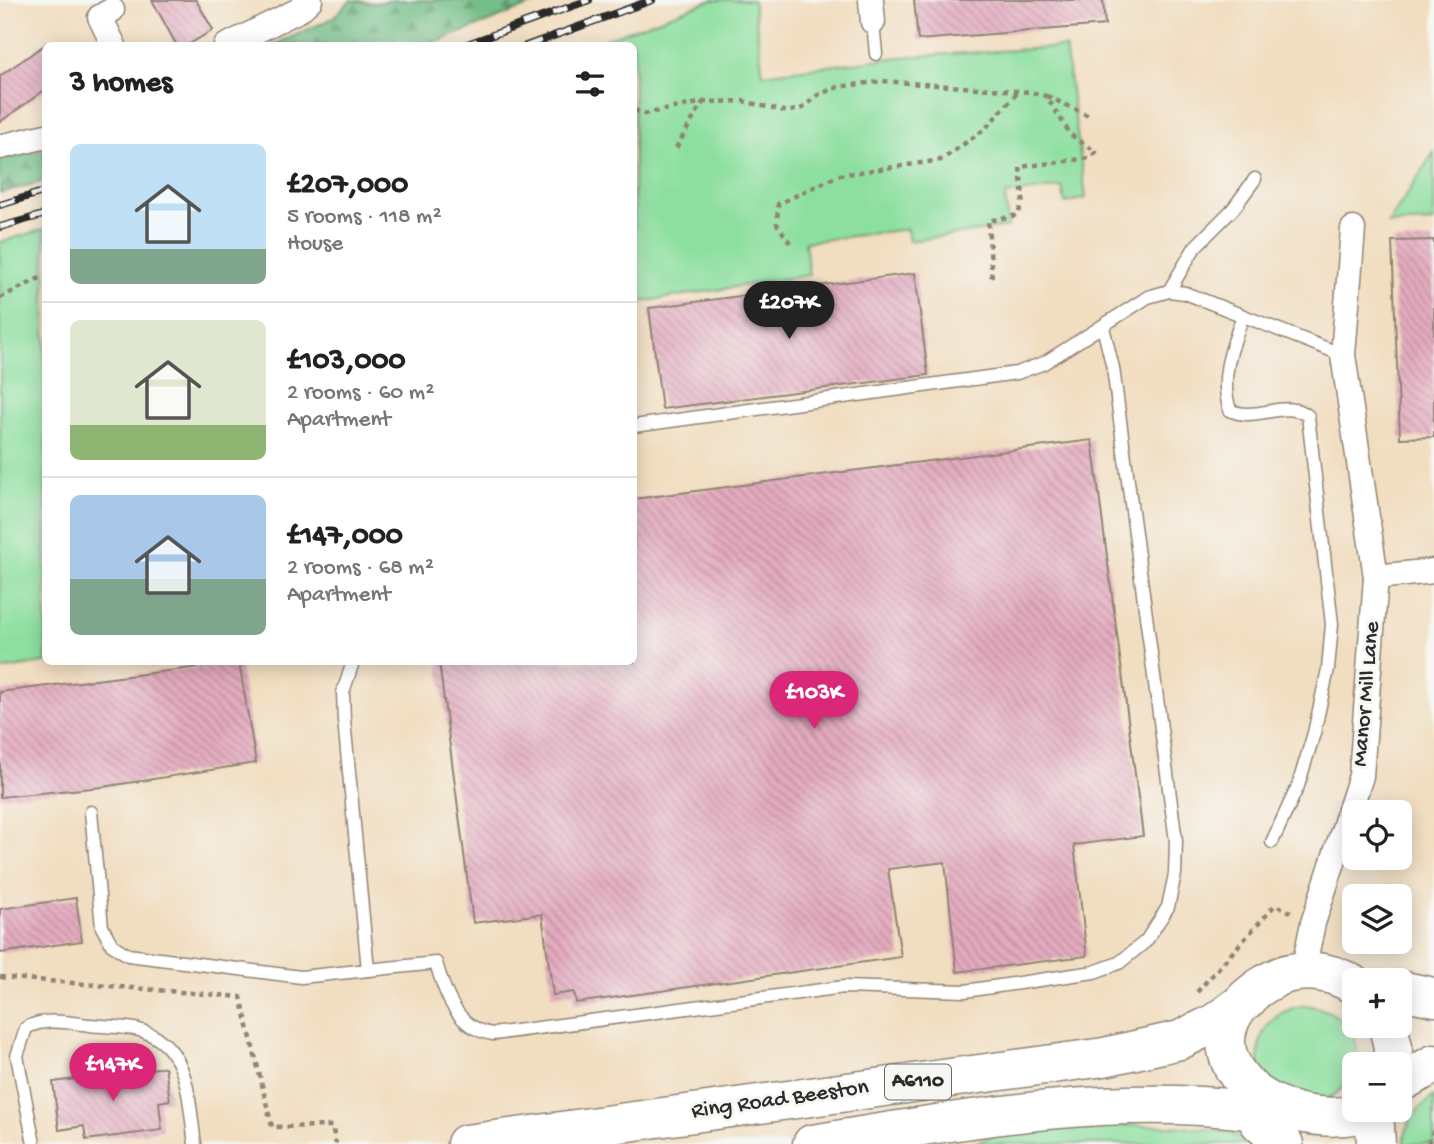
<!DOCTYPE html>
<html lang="en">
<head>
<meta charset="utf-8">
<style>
	:root { --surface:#fff; --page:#f6f6f6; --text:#222; --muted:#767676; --line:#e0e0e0; --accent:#db2777 }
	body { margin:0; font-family:"Gochi Hand",sans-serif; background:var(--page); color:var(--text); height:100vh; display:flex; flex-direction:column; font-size:26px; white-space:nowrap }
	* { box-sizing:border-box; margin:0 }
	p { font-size:23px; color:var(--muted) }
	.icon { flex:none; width:38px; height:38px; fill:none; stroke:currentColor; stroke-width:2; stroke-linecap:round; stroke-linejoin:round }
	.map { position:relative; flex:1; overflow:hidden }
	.details { position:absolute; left:42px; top:42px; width:595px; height:623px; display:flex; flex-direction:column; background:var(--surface); border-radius:10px; box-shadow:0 4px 18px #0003 }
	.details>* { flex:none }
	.tools { position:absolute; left:1342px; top:800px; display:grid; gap:14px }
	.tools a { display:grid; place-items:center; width:70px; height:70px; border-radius:10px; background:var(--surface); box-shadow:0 4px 18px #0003; font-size:35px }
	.price { position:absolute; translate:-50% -60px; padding:0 16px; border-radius:24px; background:var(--accent); color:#fff; font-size:23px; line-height:46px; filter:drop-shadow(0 2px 4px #0008) }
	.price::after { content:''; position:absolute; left:50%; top:42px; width:21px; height:16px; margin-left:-10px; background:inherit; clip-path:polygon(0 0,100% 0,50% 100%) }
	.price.current { background:#222; color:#fff }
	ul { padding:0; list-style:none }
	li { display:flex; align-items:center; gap:21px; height:175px; padding:0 28px }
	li+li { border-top:2px solid var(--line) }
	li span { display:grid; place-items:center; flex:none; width:196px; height:140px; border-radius:10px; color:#555 }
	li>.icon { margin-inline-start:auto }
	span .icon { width:84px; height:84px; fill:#fffc; stroke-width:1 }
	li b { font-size:30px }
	h2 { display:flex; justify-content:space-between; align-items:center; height:84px; padding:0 28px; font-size:30px }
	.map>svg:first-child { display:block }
	.grass { fill:#8ddf9f; stroke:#5c8565; stroke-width:2 }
	.forest { fill:url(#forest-firs); stroke:#4e7458; stroke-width:2 }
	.building { fill:url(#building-back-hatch) }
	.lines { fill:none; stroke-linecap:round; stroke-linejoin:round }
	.service-casing { stroke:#8e8475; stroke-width:15 }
	.minor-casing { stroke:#8e8475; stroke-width:27 }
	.primary-casing { stroke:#8e8475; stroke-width:41 }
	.trunk-casing { stroke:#8e8475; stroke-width:41 }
	.path { stroke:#8e8475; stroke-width:4.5; stroke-dasharray:5 5; stroke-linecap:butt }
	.service { stroke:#fff; stroke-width:12 }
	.minor { stroke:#fff; stroke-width:24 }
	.primary { stroke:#fff; stroke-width:38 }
	.trunk { stroke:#fff; stroke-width:38 }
	.rail-casing { stroke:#2b2b2b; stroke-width:8 }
	.rail { stroke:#f6f6f2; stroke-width:5; stroke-dasharray:16; stroke-linecap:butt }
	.labels { text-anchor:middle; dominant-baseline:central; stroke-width:6; stroke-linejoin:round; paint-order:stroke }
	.shield { fill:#f6f6f2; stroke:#686867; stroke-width:2 }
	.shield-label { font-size:21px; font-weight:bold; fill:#2b2b2b }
	.street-label { font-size:23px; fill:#2b2b2b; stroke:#f6f6f2 }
</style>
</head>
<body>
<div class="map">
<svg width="1434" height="1144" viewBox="0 0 1434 1144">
	<defs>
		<pattern id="forest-firs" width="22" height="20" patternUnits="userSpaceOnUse" patternTransform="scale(1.75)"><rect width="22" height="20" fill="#72be86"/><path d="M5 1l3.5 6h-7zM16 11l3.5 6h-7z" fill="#5e9b6e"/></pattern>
		<pattern id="building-back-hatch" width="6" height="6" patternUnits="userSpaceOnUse" patternTransform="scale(1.75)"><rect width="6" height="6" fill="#e4abbf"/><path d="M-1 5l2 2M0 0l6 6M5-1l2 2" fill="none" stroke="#b98b9b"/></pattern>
	</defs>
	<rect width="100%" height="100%" fill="#f6f6f2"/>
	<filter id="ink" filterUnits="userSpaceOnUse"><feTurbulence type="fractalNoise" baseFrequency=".0143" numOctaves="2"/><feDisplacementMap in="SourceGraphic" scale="14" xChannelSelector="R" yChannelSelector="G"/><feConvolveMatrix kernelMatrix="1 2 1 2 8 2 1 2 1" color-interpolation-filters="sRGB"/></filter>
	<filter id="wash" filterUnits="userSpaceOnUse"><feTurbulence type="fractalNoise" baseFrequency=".00686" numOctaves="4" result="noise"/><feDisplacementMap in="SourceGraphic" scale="28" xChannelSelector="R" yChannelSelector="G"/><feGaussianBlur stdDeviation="1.57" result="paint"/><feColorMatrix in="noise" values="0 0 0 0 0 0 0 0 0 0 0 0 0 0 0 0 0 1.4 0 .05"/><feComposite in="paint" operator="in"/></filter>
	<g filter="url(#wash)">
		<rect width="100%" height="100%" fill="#f1ddbf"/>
		<!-- grass -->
		<g class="grass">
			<polygon points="712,0 753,0 763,74 900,57 1065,47 1086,198 1065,203 1062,187 1005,195 1008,227 909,241 907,229 805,242 809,275 634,303 634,46 587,46"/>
			<polygon points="1434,152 1434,222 1388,224"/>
			<polygon points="45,229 46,662 49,662 0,670 0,242"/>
			<path d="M1306,1005c63,9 69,77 11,99l-55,-28c-11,-37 6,-65 44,-71z"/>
			<path d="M1434,1096v48h-30c1,-23 12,-34 30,-48z"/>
			<path d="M1102,1125c53,1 109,-3 158,19h-288l27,-10z"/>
		</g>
		<!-- forest -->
		<g class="forest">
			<polygon points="351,0 374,3 394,0 544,0 429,45 274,45 333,18"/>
			<polygon points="45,150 45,181 0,193 0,159"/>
		</g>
		<g id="blocks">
			<!-- building -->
			<g class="building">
				<polygon points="152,0 196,0 213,30 186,46 177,46"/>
				<polygon points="914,0 1103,0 1105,25 918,40"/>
				<polygon points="46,44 46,89 0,122 0,76"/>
				<polygon points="1434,240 1434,437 1400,438 1392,241"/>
				<polygon points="915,273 928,375 662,409 649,308"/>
				<polygon points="1092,440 1143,836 1074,845 1087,956 957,972 945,862 888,869 901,957 576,1003 574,992 553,995 542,914 473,923 439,662 634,662 634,499"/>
				<polygon points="239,662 256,763 102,787 0,797 0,692"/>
				<polygon points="76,898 82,941 0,953 0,909"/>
				<polygon points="165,1067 170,1100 159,1102 162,1130 86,1140 84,1126 59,1130 53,1082"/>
			</g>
		</g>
	</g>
	<g filter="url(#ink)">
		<use href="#blocks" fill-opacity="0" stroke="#8e8475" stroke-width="2"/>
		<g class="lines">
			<!-- service casing -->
			<g class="service-casing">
				<g id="service">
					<polyline points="873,22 876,54"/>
					<polyline points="1169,291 1195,247 1233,209 1255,179"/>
					<path d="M1243,316c-11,31 -24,61 -13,94 25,13 56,-12 78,6l24,208 -4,45 -14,64 -16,53 -26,56"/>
					<polyline points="634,426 1017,373 1044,363 1148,297 1169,291 1185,293 1343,355"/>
					<polyline points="353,662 343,692 344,720 368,970"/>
					<path d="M91,812l11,115 10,18 16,10 173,22 135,-14c9,31 21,66 57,71l351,-47 121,4 129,-19 25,-9 27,-22 22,-34 7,-33 1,-33 -63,-473 -10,-41"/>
					<path d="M34,1144l-17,-88 9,-28c20,-11 43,-5 64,-3 16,2 34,1 49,5 52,15 49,70 56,114"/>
				</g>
			</g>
			<!-- minor casing -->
			<g class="minor-casing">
				<g id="minor">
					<polyline points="871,0 873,22"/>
					<polyline points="112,10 100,17 114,46"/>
					<polyline points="226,46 299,10 310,0"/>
					<polyline points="0,147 46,136"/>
					<polyline points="1376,577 1434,571"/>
					<polyline points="1303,971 1313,923 1361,776 1376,577 1343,355 1353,229"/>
				</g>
			</g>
			<!-- primary casing -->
			<g class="primary-casing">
				<g id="primary">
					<polyline points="1374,1110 1376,1144"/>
					<polyline points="1259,1122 1284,1144"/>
				</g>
			</g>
			<!-- trunk casing -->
			<g class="trunk-casing">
				<g id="trunk">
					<path d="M1354,985c-24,-15 -56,-19 -82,-5 -107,58 -8,164 102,130"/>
					<polyline points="1400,990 1434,997"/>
					<polyline points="1388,1026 1393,1047 1392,1064"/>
					<polyline points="1400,1083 1434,1064"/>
					<polyline points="466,1144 1104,1057 1180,1040 1215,1023 1249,998"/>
					<path d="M812,1144c142,-23 290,-51 434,-34"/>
				</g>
			</g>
			<!-- path -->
			<g class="path">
				<polyline points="1047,96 1089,116"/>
				<polyline points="634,110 644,114 703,102 743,101 787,112 803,108 818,95 838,87 883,81 1030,92 1046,96 1071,135 1096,152 1090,158 1020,167 1023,199 1018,215 988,221 992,280"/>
				<polyline points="676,148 703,102"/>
				<polyline points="790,243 777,224 778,204 840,175 941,160 985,129 1018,92"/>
				<polyline points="0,298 46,275"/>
				<polyline points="0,977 241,997 272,1127 332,1126 336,1144"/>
				<polyline points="1197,992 1275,905 1291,912"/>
				<polyline points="1428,1144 1434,1130"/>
			</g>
			<!-- service -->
			<use href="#service" class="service"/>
			<!-- minor -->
			<use href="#minor" class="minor"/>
			<!-- primary -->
			<use href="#primary" class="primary"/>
			<!-- trunk -->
			<use href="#trunk" class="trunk"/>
			<!-- rail casing -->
			<g class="rail-casing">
				<g id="rail">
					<polyline points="462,46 589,0"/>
					<polyline points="526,46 652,0"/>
					<polyline points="0,205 46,191"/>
					<polyline points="0,227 46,214"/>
				</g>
			</g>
			<!-- rail -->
			<use href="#rail" class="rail"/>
		</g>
	</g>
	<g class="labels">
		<!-- shield labels -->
		<rect class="shield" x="885" y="1064.5" width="66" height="35" rx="5"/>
		<g class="shield-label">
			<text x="918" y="1082">A6110</text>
		</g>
		<!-- street labels -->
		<g class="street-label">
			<text transform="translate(1367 694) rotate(-85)">Manor Mill Lane</text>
			<text transform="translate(780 1100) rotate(-8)">Ring Road Beeston</text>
		</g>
	</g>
</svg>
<div class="tools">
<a><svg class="icon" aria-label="locate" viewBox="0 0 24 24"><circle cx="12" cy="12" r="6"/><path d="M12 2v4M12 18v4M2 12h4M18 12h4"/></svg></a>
<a><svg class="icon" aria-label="layers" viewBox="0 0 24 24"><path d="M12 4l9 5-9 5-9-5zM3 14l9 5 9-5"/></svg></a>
<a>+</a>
<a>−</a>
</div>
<b class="price current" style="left:789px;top:341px">£207K</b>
<b class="price" style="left:814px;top:731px">£103K</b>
<b class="price" style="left:113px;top:1103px">£147K</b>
<section class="details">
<h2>3 homes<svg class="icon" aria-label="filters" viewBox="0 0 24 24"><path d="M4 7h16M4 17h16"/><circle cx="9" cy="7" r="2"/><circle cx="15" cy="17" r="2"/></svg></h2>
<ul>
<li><span style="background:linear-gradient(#bfe0f5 75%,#7fa58c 0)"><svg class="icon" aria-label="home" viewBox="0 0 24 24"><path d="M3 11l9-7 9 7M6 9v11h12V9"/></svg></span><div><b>£207,000</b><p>5 rooms · 118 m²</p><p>House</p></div></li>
<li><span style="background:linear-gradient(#dfe7d0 75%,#8fb573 0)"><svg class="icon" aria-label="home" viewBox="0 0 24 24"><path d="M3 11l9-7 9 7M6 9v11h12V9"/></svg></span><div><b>£103,000</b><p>2 rooms · 60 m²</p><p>Apartment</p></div></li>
<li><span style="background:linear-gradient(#a9c7e8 60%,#7fa58c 0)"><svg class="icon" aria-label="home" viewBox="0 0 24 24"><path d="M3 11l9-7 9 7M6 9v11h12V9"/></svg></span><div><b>£147,000</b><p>2 rooms · 68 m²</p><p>Apartment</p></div></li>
</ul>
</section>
</div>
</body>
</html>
